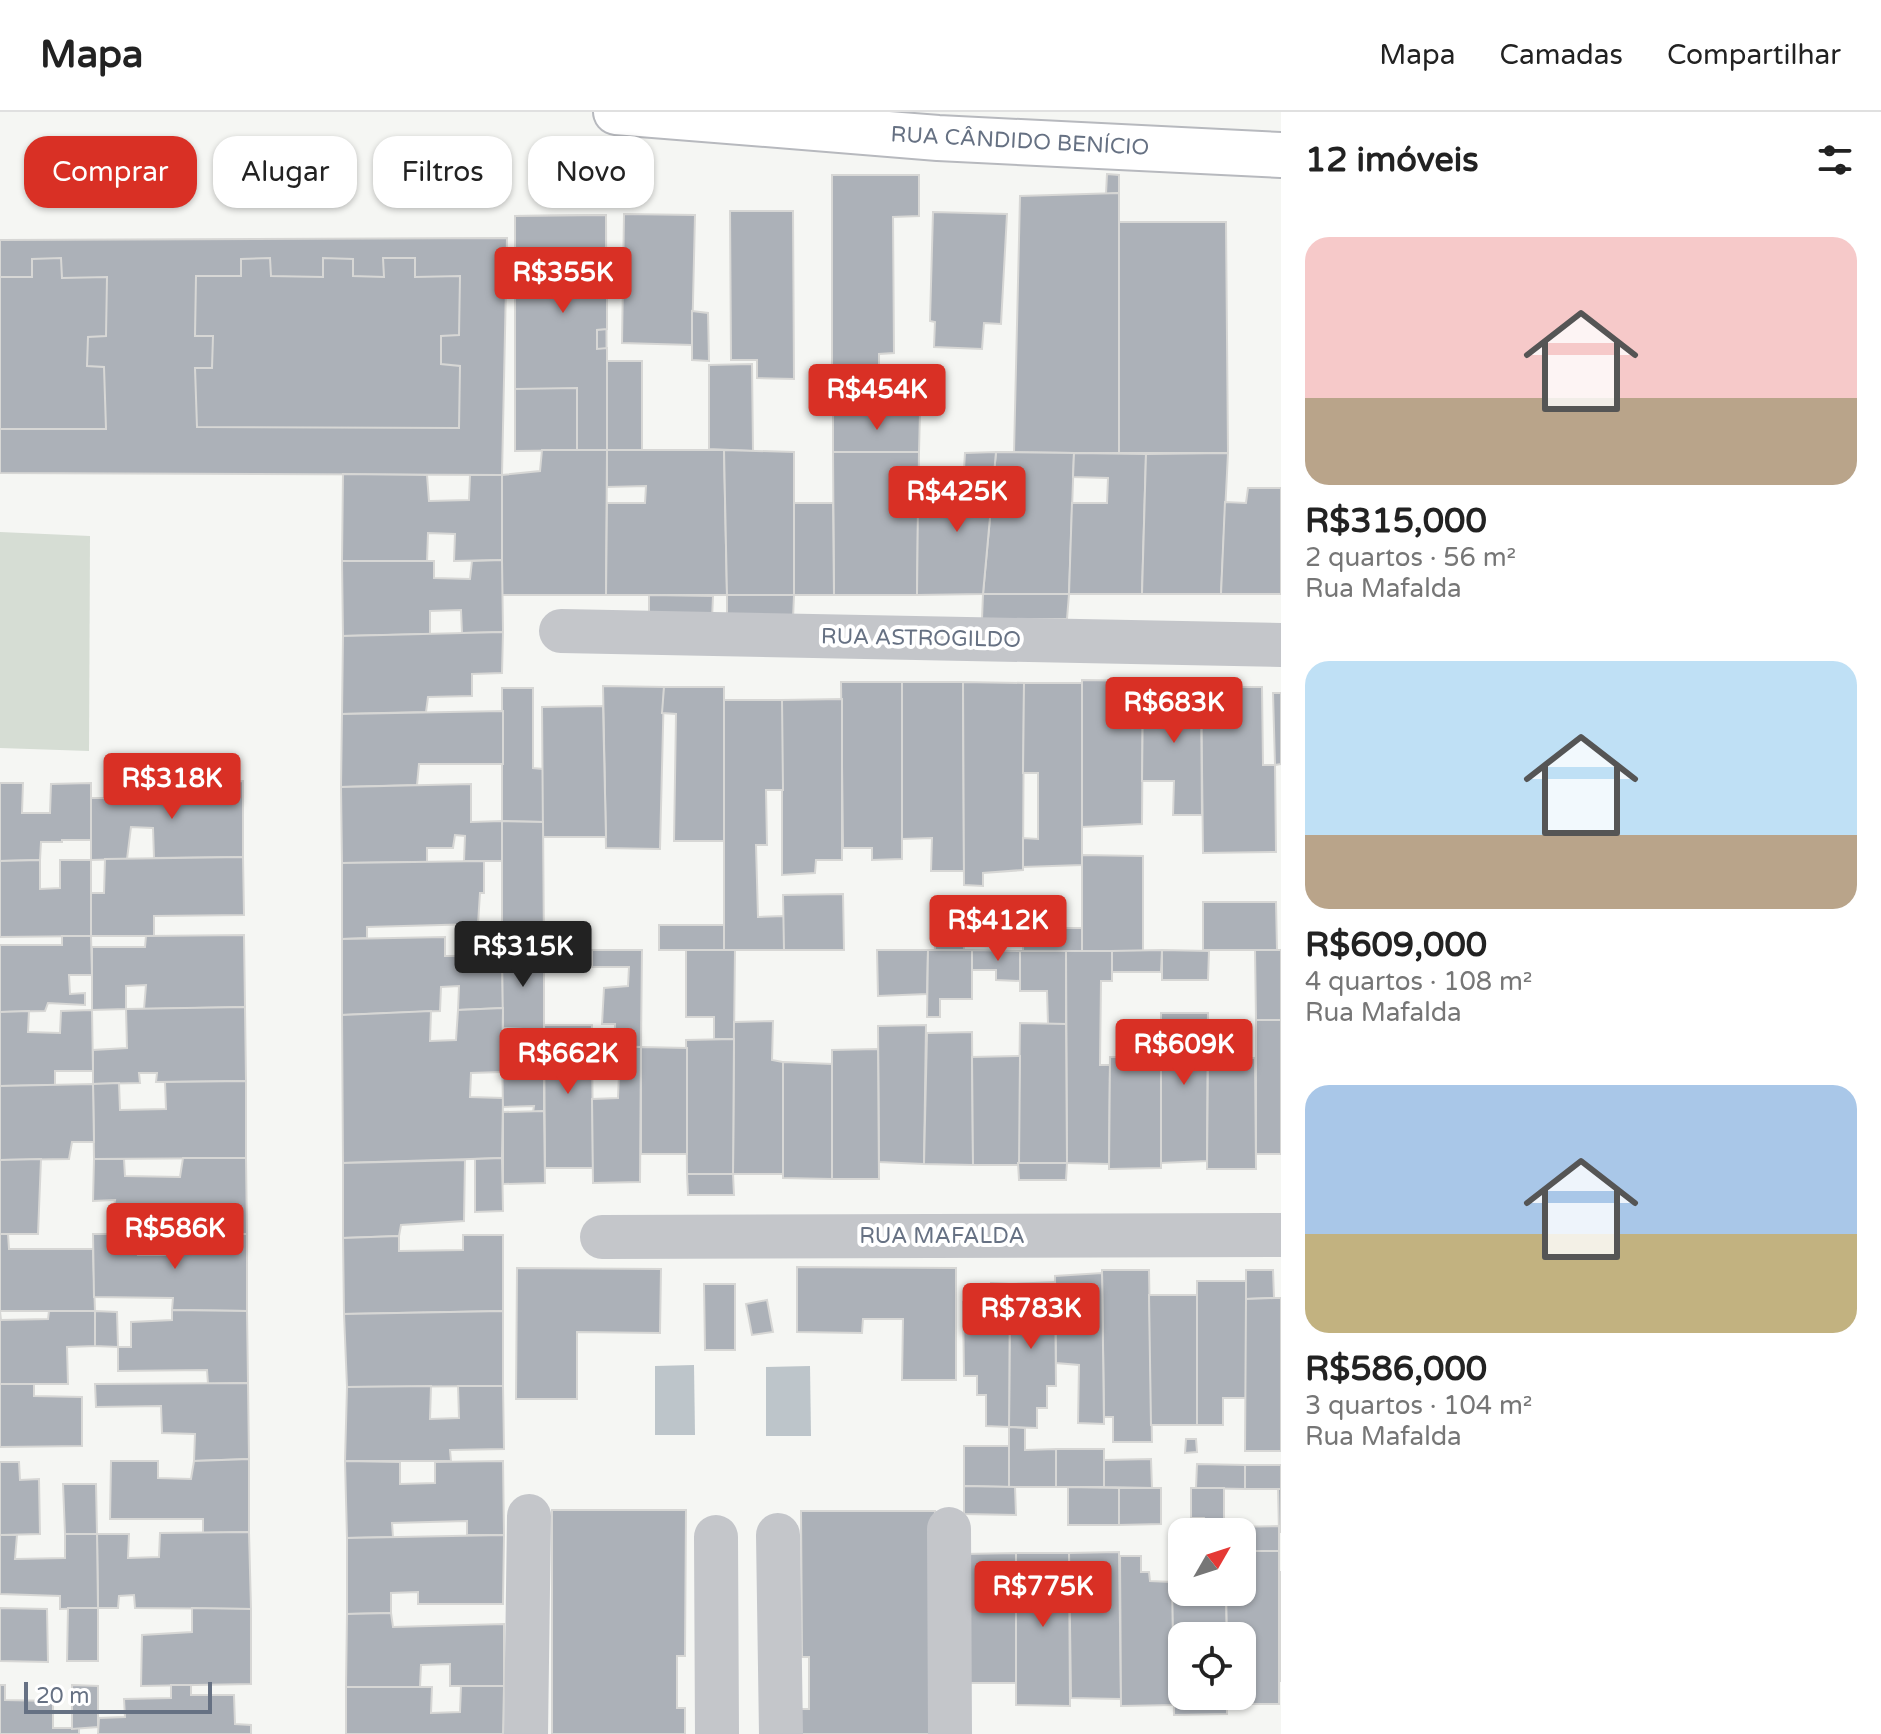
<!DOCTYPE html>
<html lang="pt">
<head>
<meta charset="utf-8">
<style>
	:root { --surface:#fff; --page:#f6f6f6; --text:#222; --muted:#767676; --line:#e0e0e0; --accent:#d93025 }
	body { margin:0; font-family:"Varela Round",sans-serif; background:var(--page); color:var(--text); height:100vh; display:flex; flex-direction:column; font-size:30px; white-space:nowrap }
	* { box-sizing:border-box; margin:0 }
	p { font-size:26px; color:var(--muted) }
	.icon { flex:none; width:44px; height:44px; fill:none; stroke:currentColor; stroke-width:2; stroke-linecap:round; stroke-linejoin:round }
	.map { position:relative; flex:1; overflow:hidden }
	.panel { display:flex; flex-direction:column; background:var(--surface); width:600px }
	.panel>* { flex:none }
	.top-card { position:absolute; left:24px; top:24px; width:760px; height:72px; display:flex; gap:16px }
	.needle { width:52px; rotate:51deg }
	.buttons { position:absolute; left:1168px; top:1406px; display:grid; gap:16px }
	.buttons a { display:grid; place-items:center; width:88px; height:88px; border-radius:16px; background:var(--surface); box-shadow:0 2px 6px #0004; font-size:40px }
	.scale { position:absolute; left:24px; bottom:20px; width:188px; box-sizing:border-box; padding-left:8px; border:4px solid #667183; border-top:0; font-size:22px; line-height:28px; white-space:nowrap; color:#667183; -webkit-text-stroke:6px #fff; paint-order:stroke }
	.price { position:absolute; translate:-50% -68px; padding:0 18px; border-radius:8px; background:var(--accent); color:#fff; font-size:26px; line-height:52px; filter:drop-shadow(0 2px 4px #0008) }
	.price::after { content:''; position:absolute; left:50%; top:48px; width:24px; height:18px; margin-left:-12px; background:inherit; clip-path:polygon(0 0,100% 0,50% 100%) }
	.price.current { background:#222; color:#fff }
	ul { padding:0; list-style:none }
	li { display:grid; align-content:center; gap:16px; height:424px; padding:0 24px }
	li span { display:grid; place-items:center; height:248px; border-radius:24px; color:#555 }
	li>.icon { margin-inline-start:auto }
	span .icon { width:144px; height:144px; fill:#fffc; stroke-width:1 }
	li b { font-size:34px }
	h2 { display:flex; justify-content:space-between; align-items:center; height:96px; padding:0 24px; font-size:34px }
	.pill { padding:0 28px; border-radius:24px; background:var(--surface); box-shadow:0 2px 6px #0004; font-size:28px; line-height:72px }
	.pill.current { background:var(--accent); color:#fff }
	header { display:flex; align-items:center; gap:48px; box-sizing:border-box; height:112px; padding:0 40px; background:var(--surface); border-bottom:2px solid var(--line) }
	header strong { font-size:38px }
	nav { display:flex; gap:44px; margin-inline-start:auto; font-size:28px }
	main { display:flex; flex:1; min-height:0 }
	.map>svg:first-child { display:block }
	.green { fill:#d6ddd4 }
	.water { fill:#bdc5ca }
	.building { fill:#acb1b8; stroke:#d7d7d5; stroke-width:2 }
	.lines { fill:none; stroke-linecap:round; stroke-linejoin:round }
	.major-casing { stroke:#b7b9be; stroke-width:48 }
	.minor { stroke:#c4c6ca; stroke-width:44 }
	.major { stroke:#fff; stroke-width:44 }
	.labels { text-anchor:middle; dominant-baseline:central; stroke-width:8; stroke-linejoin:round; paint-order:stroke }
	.street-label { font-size:22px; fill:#667183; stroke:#fff }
</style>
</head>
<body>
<header>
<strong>Mapa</strong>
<nav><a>Mapa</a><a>Camadas</a><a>Compartilhar</a></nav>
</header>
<main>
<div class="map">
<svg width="1281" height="1622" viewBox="0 0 1281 1622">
	<rect width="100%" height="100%" fill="#f5f6f3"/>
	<!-- green -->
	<polygon class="green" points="0,420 90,424 89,639 0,636"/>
	<!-- water -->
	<g class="water">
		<polygon points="694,1253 695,1323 655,1323 655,1254"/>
		<polygon points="810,1254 811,1324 766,1324 766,1255"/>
	</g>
	<!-- building -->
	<g class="building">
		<polygon points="1107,62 1119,63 1119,81 1106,82"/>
		<polygon points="832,63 919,63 919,104 893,105 894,241 879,242 879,291 832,291"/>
		<polygon points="1119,81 1119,341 1014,341 1020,84"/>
		<polygon points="730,99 793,99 794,267 757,266 757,248 731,248"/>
		<polygon points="933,100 1007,102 1001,212 984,211 982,237 934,235 935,210 930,209"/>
		<polygon points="624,102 695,103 692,233 622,231"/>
		<polygon points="606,103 607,338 515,339 515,104"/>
		<polygon points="606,103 606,141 595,143 594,169 607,169 607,217 597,218 597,237 607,236 607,338 577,338 577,276 515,277 515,104"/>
		<polygon points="1119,110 1226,110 1228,341 1119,341"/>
		<polygon points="507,126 502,363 0,361 0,128"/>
		<polygon points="61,146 62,166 107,165 106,224 88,225 87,254 104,255 106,317 0,317 0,165 32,165 32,147"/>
		<polygon points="270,146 271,164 323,165 323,146 353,147 353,164 384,165 383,146 415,146 415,165 460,164 459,223 441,224 441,252 460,254 459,316 197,315 195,256 212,256 213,224 195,224 196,164 241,164 241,147"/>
		<polygon points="692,199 708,201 709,249 692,248"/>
		<polygon points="607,249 642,249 642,339 607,338"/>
		<polygon points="752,252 753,339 709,337 709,253"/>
		<polygon points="920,300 919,340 833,340 833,302"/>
		<polygon points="542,338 607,338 606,483 502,483 502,363 540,359"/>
		<polygon points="607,338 724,338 727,483 606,483 607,391 645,391 646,374 607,375"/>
		<polygon points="724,338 794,340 794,483 727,483"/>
		<polygon points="833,340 919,340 917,483 834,483"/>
		<polygon points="996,340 1074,341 1073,365 1027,365 1024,391 1072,391 1069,482 983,482"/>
		<polygon points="996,340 1074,341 1069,482 983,482"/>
		<polygon points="996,340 983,482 917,483 918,390 962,390 965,341"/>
		<polygon points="1074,341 1146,342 1142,482 1069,482 1072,391 1107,391 1108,366 1073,365"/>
		<polygon points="1228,341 1221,482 1142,482 1146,342"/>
		<polygon points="343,362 427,363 429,389 469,388 470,363 502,363 502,448 454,449 455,422 428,421 427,450 342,449"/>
		<polygon points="1248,376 1281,376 1281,482 1221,482 1225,390 1246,391"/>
		<polygon points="794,391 833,391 834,483 794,483"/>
		<polygon points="502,448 503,520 462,521 461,498 430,499 430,522 343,524 342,449 434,449 434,466 470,467 472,449"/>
		<polygon points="983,482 1069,482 1067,507 982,507"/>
		<polygon points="649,483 713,484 712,508 649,508"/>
		<polygon points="727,483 794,483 793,507 727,508"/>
		<polygon points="503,520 502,561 472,562 472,584 428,585 426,600 342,602 343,524"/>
		<polygon points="1082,568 1143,569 1142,712 1082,715"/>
		<polygon points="841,570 902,570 902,747 872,748 872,736 843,736"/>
		<polygon points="902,570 963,570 964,759 931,759 932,726 902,727"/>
		<polygon points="963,570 1024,571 1023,758 983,761 983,774 964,773"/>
		<polygon points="1024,571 1082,571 1082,753 1023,755 1023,726 1038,727 1038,661 1023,661"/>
		<polygon points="603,574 664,575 660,737 606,736"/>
		<polygon points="664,575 724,575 724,729 674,729 676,602 662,601"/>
		<polygon points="1201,575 1262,575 1263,653 1275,653 1276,740 1203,741"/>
		<polygon points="502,576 533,576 533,656 543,657 543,710 502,709"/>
		<polygon points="1201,578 1202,703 1173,703 1174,669 1142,669 1143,579"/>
		<polygon points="1273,581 1281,581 1281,652 1275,653"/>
		<polygon points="842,587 842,748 816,748 815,761 782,763 782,588"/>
		<polygon points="724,588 782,588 783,678 766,678 767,733 756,733 758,805 784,804 784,838 724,838"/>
		<polygon points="603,594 606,725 543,725 542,595"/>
		<polygon points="503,599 503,652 419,652 417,673 341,675 342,602"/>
		<polygon points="243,669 243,745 154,746 153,716 131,715 127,747 91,748 91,686 137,686 137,671"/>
		<polygon points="0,671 23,671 22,701 50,701 51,672 91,671 91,728 62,728 62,730 41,730 40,748 0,749"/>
		<polygon points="471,672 471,710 502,709 502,749 464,749 465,724 455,723 453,736 427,736 427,750 342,751 341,675"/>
		<polygon points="502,709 543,710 544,838 502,838"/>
		<polygon points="1082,743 1143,744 1143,839 1082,839"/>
		<polygon points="243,745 244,803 154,804 154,824 91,824 91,781 104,781 105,747"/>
		<polygon points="40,748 40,777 60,776 60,748 91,748 91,824 0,825 0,749"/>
		<polygon points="484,749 484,781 480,781 478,812 367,815 367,826 342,827 342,751"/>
		<polygon points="843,782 844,838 784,838 783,783"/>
		<polygon points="1203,790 1276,790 1277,838 1203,838"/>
		<polygon points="963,803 964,839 935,839 934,806"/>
		<rect x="659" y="813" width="65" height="25"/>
		<rect x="1023" y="816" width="59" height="23"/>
		<polygon points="244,823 245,895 144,897 146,873 126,874 126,897 92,898 92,835 145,835 146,824"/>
		<polygon points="472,823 502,823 503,896 458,898 459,874 441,875 440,899 342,903 342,827 445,825 445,844 471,844"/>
		<polygon points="62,824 91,824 92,863 69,863 70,882 85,881 85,893 48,891 45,899 0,900 0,833 62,833"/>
		<polygon points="502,838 544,838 544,918 503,916"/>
		<polygon points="592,838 642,838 641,935 615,934 615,912 602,912 604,876 628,874 629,855 592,855"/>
		<polygon points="686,838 735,838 734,927 714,927 714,905 686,905"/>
		<polygon points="877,838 928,838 927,882 878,884"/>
		<polygon points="928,838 972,838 972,887 940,887 940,905 927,905"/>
		<polygon points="972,838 1020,839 1020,869 996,868 996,858 972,858"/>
		<polygon points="1162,838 1161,860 1111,860 1112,839"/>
		<polygon points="1162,838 1209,839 1208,868 1162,868"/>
		<polygon points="1255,838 1281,838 1281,908 1256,908"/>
		<polygon points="1020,839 1066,839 1066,912 1048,912 1047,879 1020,879"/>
		<polygon points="1066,839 1112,839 1112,869 1101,869 1100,953 1110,953 1109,1052 1067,1051"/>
		<polygon points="245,895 246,969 156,970 157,961 139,961 140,971 93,972 93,938 127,936 126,897"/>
		<polygon points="503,896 502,960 471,961 470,985 503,986 502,1046 343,1051 342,903 431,899 430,929 456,928 458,898"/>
		<polygon points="92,898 93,959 55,959 55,973 0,974 0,900 29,899 28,920 60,921 61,899"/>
		<polygon points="1161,901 1208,901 1207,1049 1161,1051"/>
		<rect x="1256" y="908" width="25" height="134"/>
		<polygon points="773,909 772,948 783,950 783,1062 733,1062 734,910"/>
		<polygon points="1020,911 1066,912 1067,1051 1018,1051"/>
		<polygon points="544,913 592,913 593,1056 545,1056"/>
		<polygon points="926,913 924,1052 879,1050 878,914"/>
		<polygon points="515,918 544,918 544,999 533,1000 534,994 503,995 502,942 514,942"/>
		<polygon points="972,920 973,1053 924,1052 927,921"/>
		<polygon points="734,927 733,1062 687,1062 686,928"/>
		<polygon points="620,935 641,935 640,1070 593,1071 592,987 618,986"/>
		<polygon points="641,935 687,936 687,1042 641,1042"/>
		<polygon points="878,937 879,1067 832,1067 832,938"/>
		<polygon points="1020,944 1019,1053 973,1053 972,945"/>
		<polygon points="1110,945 1161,945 1161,1056 1109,1057"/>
		<polygon points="1208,946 1255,946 1256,1057 1207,1057"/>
		<polygon points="783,950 832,952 832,1067 783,1066"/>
		<polygon points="246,969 246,1046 94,1047 93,972 119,971 120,998 166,997 165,970"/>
		<polygon points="93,972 94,1030 72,1030 69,1047 0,1048 0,974"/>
		<polygon points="544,999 545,1071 503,1072 503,1000"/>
		<polygon points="183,1046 246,1046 247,1122 124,1122 126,1098 113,1098 115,1088 93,1089 94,1047 124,1047 125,1064 180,1065"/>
		<polygon points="502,1046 503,1099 475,1100 475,1047"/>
		<polygon points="41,1047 38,1122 0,1122 0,1048"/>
		<polygon points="465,1048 464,1109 401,1113 399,1124 343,1126 343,1051"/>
		<polygon points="1018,1051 1067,1051 1066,1068 1019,1068"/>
		<polygon points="687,1062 733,1062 734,1083 688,1083"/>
		<polygon points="0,1122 8,1122 9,1137 93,1137 95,1199 0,1199"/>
		<polygon points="93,1122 140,1122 138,1143 170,1143 169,1122 247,1122 247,1199 172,1198 173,1186 94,1185"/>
		<polygon points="463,1123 503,1123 503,1199 344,1202 343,1126 399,1124 399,1139 463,1138"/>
		<polygon points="797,1155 956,1156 956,1268 902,1268 903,1207 863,1207 862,1221 797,1220"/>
		<polygon points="517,1156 661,1157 660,1221 577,1220 577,1287 516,1287"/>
		<polygon points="1102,1158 1149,1158 1152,1330 1113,1330 1113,1305 1104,1305"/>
		<polygon points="1246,1158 1273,1158 1274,1186 1246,1187"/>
		<polygon points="1102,1161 1104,1312 1078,1311 1079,1253 1056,1251 1055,1164"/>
		<polygon points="1197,1169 1246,1169 1246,1286 1223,1286 1223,1313 1197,1313"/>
		<polygon points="1055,1170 1056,1274 1047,1274 1047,1296 1037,1296 1037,1316 1009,1315 1010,1172"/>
		<polygon points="991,1171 1010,1172 1009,1315 986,1314 986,1283 977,1283 977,1264 964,1264 963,1190 990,1191"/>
		<polygon points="704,1172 735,1172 735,1238 705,1238"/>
		<polygon points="1149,1183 1197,1183 1197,1313 1151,1313"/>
		<polygon points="1274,1186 1281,1186 1281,1339 1245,1339 1246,1187"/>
		<polygon points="767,1188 773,1220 752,1223 746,1192"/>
		<polygon points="172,1198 247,1199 248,1271 208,1272 207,1258 118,1259 118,1235 131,1235 131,1210 172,1208"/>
		<polygon points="0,1199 1,1208 48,1207 49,1199 95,1199 95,1234 67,1235 68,1272 0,1272"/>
		<polygon points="95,1199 117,1200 118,1235 95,1234"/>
		<polygon points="503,1199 503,1274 347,1275 344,1202"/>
		<polygon points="248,1271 249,1347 194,1349 195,1322 162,1321 161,1294 96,1295 95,1272"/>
		<polygon points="0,1272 34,1272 34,1284 82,1285 82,1334 0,1335"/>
		<polygon points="431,1274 430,1307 459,1306 458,1274 503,1274 504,1337 450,1338 451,1349 345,1349 347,1275"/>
		<polygon points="1009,1315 1025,1316 1025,1338 1056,1337 1056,1375 1009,1375"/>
		<polygon points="1186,1327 1196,1327 1197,1340 1185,1341"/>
		<polygon points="964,1334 1009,1334 1009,1375 964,1374"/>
		<rect x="1056" y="1337" width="48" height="38"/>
		<polygon points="249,1347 249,1420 203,1421 203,1407 110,1407 111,1349 158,1349 158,1366 191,1367 194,1349"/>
		<polygon points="1151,1347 1152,1376 1104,1375 1104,1348"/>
		<polygon points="345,1349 400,1350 400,1372 435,1371 435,1350 503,1349 504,1423 467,1423 467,1409 392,1411 393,1425 347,1426"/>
		<polygon points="0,1350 19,1350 20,1368 39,1367 40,1422 0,1423"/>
		<polygon points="1197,1352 1245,1353 1245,1377 1196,1376"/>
		<rect x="1245" y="1353" width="36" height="24"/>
		<polygon points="63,1372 96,1372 97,1422 65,1422"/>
		<polygon points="964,1374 1015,1375 1016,1403 964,1402"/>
		<polygon points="1068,1375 1119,1376 1119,1413 1068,1413"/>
		<polygon points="1119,1376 1161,1376 1161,1412 1119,1413"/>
		<polygon points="1191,1376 1224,1376 1224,1419 1206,1420 1204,1406 1191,1406"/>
		<polygon points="1278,1377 1281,1377 1281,1420 1279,1420"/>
		<polygon points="552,1398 686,1398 685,1544 677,1544 677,1596 685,1596 685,1622 552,1622"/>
		<polygon points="801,1399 935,1399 935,1622 801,1622 801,1597 809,1597 809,1545 802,1545"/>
		<polygon points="1279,1414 1279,1439 1242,1439 1242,1420 1224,1420 1225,1415"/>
		<polygon points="249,1420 251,1497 135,1496 134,1483 119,1484 118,1496 98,1496 97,1422 129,1422 128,1446 159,1445 160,1421"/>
		<polygon points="65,1422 97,1422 98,1496 60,1497 60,1484 0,1482 0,1423 17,1423 15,1447 65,1446"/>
		<polygon points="504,1423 503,1492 418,1492 418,1480 391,1481 391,1501 347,1502 347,1426"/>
		<polygon points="1171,1437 1182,1437 1182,1480 1226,1480 1227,1524 1182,1524 1182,1584 1227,1584 1227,1602 1174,1603"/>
		<polygon points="1242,1439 1279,1439 1279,1592 1228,1592 1227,1584 1242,1584 1242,1524 1227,1524 1226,1480 1242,1480"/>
		<polygon points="1119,1440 1121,1587 1071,1586 1069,1441"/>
		<polygon points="1016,1441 1069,1441 1070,1594 1016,1593"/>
		<polygon points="1016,1441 1016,1571 965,1571 964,1442"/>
		<polygon points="1120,1444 1141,1444 1141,1460 1149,1460 1150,1469 1172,1470 1174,1593 1121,1594"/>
		<rect x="1279" y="1460" width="2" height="109"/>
		<polygon points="0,1496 47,1497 48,1550 0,1549"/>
		<polygon points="68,1496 98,1496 98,1549 67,1549"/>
		<polygon points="192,1496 251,1497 251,1572 141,1574 142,1523 192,1520"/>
		<polygon points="391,1501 393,1515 504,1512 504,1574 450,1574 450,1552 421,1553 420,1575 346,1575 347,1502"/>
		<polygon points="0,1573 5,1573 5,1588 53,1589 53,1616 79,1616 79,1622 0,1622"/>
		<polygon points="72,1573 98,1574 98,1615 72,1617"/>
		<polygon points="171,1573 191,1573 191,1583 234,1583 235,1612 251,1613 251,1622 98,1622 99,1606 125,1605 124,1587 171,1586"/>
		<polygon points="461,1574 504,1574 503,1622 346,1622 346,1575 432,1575 431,1601 460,1600"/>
	</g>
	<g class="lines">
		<!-- major casing -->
		<g class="major-casing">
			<polyline id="major" points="616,0 938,26 1281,43"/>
		</g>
		<!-- minor -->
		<g class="minor">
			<polyline points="561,519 1281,533"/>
			<polyline points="602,1125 1281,1123"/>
			<polyline points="949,1417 950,1622"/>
			<polyline points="778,1423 781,1622"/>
			<polyline points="716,1425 717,1622"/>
			<polyline points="526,1622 529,1404"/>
		</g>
		<!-- major -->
		<use href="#major" class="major"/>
	</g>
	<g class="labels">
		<!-- street labels -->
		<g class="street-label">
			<text transform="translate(1020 29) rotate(3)">RUA CÂNDIDO BENÍCIO</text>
			<text transform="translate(921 526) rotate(1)">RUA ASTROGILDO</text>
			<text x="942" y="1124">RUA MAFALDA</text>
		</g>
	</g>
</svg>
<div class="buttons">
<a><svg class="needle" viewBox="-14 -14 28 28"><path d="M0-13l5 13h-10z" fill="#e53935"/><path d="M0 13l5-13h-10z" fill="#767676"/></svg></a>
<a><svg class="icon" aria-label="locate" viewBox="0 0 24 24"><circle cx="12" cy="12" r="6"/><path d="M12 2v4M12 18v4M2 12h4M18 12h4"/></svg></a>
</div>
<div class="scale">20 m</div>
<b class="price" style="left:563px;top:203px">R$355K</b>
<b class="price" style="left:877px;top:320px">R$454K</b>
<b class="price" style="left:957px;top:422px">R$425K</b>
<b class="price" style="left:1174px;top:633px">R$683K</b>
<b class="price" style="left:172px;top:709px">R$318K</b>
<b class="price" style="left:998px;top:851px">R$412K</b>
<b class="price current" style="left:523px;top:877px">R$315K</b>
<b class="price" style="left:1184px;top:975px">R$609K</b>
<b class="price" style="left:568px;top:984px">R$662K</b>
<b class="price" style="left:175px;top:1159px">R$586K</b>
<b class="price" style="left:1031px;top:1239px">R$783K</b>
<b class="price" style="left:1043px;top:1517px">R$775K</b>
<div class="top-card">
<a class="pill current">Comprar</a>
<a class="pill">Alugar</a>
<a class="pill">Filtros</a>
<a class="pill">Novo</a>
</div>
</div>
<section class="panel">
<h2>12 imóveis<svg class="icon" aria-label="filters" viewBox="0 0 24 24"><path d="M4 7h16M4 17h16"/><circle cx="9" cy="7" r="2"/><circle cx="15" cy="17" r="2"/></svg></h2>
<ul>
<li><span style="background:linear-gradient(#f6c9c9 65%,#b9a48a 0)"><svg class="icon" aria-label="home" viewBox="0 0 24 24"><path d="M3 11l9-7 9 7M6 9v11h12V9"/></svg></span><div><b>R$315,000</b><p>2 quartos · 56 m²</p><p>Rua Mafalda</p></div></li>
<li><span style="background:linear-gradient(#bfe0f5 70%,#b9a48a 0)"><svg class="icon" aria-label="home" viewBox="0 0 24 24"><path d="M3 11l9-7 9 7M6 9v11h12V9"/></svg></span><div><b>R$609,000</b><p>4 quartos · 108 m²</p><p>Rua Mafalda</p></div></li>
<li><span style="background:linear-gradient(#a9c7e8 60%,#c2b280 0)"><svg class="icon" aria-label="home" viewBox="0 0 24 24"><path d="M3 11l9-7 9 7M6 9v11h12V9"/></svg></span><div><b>R$586,000</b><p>3 quartos · 104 m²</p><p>Rua Mafalda</p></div></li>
</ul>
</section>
</main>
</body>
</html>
